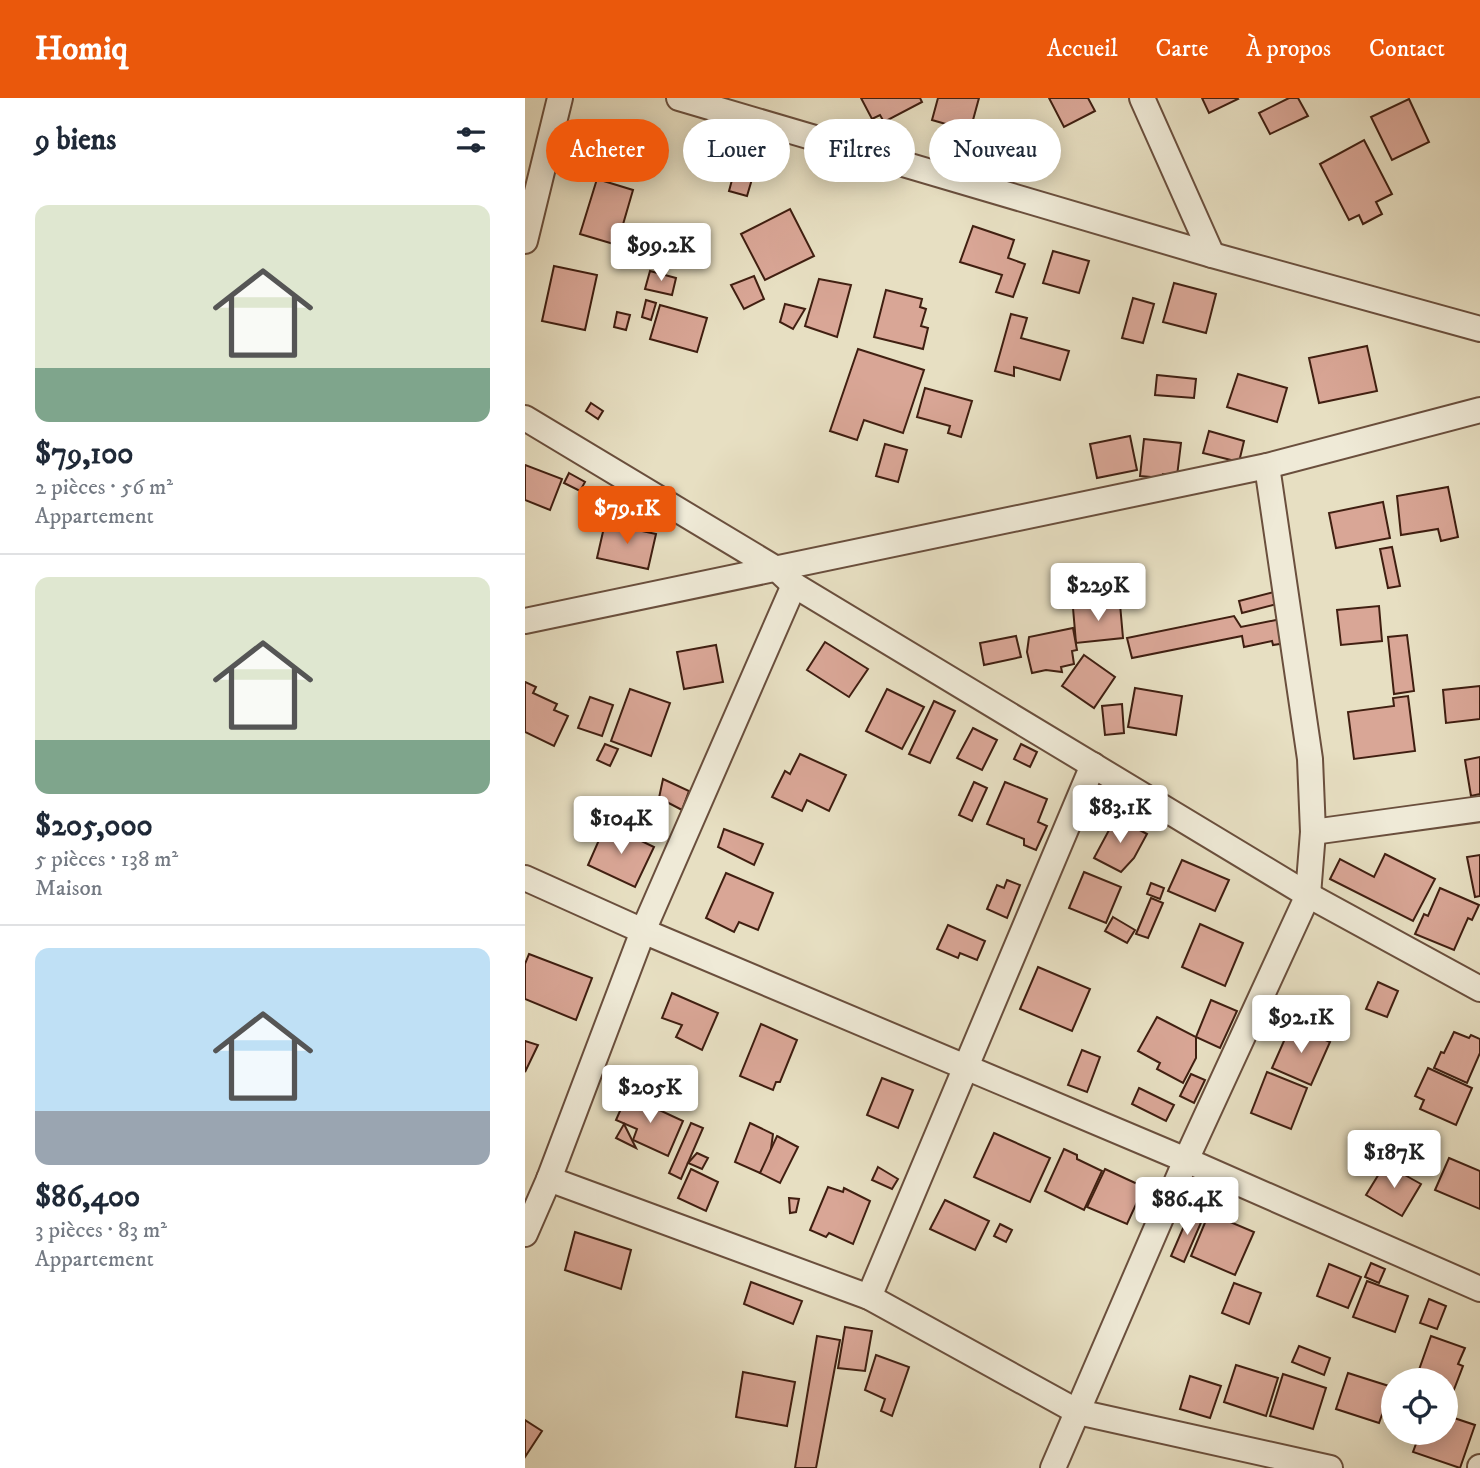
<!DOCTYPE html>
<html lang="fr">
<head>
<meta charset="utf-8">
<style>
	:root { --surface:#fff; --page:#f2f2f3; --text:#1f2937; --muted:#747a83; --line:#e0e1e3; --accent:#ea580c }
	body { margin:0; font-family:"IM FELL DW Pica",serif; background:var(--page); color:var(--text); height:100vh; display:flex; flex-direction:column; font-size:26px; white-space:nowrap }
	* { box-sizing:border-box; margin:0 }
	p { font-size:23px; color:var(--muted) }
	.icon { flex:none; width:38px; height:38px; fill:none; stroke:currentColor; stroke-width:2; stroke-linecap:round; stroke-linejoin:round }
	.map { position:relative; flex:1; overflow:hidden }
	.drawer { display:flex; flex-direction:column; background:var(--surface); width:525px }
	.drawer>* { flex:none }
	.top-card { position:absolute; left:21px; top:21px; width:665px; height:63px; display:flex; gap:14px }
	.buttons { position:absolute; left:856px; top:1270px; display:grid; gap:14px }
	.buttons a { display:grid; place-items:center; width:77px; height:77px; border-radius:50%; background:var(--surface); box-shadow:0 4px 18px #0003; font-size:35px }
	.price { position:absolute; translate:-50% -60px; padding:0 16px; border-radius:7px; background:#fff; color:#222; font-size:23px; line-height:46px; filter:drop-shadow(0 2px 4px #0008) }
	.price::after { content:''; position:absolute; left:50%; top:42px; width:21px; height:16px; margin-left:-10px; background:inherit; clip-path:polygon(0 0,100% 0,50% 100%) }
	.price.current { background:var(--accent); color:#fff }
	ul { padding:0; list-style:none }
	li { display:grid; align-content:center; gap:14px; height:371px; padding:0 35px }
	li+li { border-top:2px solid var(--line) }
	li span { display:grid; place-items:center; height:217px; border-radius:14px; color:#555 }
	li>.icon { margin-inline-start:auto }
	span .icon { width:126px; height:126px; fill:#fffc; stroke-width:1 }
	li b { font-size:30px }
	h2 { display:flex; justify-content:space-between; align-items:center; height:84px; padding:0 35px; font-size:30px }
	.pill { padding:0 24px; border-radius:32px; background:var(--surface); box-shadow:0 4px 18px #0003; font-size:24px; line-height:63px }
	.pill.current { background:var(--accent); color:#fff }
	header { display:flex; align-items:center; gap:42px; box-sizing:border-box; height:98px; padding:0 35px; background:var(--accent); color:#fff }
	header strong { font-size:33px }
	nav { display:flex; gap:38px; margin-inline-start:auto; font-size:24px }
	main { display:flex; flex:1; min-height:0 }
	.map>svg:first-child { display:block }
	.building { fill:#d9a696; stroke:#401f11; stroke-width:2 }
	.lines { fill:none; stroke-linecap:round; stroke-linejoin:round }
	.minor-casing { stroke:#6a4f3d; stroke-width:28 }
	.minor { stroke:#efead7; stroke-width:24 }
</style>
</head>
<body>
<header>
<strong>Homiq</strong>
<nav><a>Accueil</a><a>Carte</a><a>À propos</a><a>Contact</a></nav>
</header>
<main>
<section class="drawer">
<h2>9 biens<svg class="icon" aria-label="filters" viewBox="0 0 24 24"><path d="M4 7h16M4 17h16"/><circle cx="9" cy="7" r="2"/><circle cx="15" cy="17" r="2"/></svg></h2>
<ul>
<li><span style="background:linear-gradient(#dfe7d0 75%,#7fa58c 0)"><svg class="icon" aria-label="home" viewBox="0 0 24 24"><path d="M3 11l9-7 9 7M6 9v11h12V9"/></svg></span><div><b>$79,100</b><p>2 pièces · 56 m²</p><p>Appartement</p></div></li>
<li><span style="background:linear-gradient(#dfe7d0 75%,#7fa58c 0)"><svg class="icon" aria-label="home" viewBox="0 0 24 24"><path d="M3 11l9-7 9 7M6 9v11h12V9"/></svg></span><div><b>$205,000</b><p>5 pièces · 138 m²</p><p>Maison</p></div></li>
<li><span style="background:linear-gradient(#bfe0f5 75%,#9aa5b1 0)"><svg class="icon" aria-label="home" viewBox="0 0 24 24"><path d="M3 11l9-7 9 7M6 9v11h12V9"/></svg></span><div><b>$86,400</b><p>3 pièces · 83 m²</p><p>Appartement</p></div></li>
</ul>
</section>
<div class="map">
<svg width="955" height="1370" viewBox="0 0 955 1370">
	<rect width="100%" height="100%" fill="#e7dfc2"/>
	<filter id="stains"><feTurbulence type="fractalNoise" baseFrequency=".00286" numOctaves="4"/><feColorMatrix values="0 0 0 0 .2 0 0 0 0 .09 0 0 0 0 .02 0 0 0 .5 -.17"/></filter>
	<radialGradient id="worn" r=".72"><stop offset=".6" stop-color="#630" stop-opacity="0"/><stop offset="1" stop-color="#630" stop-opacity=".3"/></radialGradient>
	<!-- building -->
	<g class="building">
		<polygon points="336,0 395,0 397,4 359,24 355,17 347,21"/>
		<polygon points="413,0 454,0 445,33 407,22"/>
		<polygon points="524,0 563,0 570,13 539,29"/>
		<polygon points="677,0 712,0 713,1 684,15"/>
		<polygon points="764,0 773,0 783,18 745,36 734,15"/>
		<polygon points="884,1 904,44 867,62 846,19"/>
		<polygon points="839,42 867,96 851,104 857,116 838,126 834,117 824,122 795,66"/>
		<polygon points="216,49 235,54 222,98 204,93"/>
		<polygon points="72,81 108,92 92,147 55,136"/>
		<polygon points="265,111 289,158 240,182 216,136"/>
		<polygon points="448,128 489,142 483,160 500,166 488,199 471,194 477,177 435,164"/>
		<polygon points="528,153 564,163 554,195 518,185"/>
		<polygon points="29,168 72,177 60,232 17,223"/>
		<polygon points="125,173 151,180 147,197 120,191"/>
		<polygon points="229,178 239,201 219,211 206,187"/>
		<polygon points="294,181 326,187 312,239 280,228"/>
		<polygon points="649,185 691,196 681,235 638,224"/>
		<polygon points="361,192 397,201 395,209 401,211 396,228 403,230 398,251 349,239"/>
		<polygon points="608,200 629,206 618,245 597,240"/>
		<polygon points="121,202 131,205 126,222 117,219"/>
		<polygon points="260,206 280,211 268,231 255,224"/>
		<polygon points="135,207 182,220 172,254 125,241"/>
		<polygon points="92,214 105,217 101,232 89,229"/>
		<polygon points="486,216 502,220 496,240 544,253 535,282 489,269 489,278 470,273"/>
		<polygon points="842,248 852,293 794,305 784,260"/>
		<polygon points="333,251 399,272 378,335 339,322 332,342 305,333"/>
		<polygon points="713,276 762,290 752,324 702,309"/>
		<polygon points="632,277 671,281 669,300 630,297"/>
		<polygon points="400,290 447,303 436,339 423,335 425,328 392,319"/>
		<polygon points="66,305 78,313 73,321 61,313"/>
		<polygon points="684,333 719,343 714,364 678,355"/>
		<polygon points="605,338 612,372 572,380 565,346"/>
		<polygon points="619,341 656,345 652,378 638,376 637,380 615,378"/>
		<polygon points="360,346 382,352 373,384 351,378"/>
		<polygon points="0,367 37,381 25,412 0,402"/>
		<polygon points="44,375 60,384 55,393 39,385"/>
		<polygon points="923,389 933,439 916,443 913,431 876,437 872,398"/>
		<polygon points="858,404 865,440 811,450 804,415"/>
		<polygon points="80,425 131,436 123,471 72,460"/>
		<polygon points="867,449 875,488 863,490 855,451"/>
		<polygon points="753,493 756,505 717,515 714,503"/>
		<polygon points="595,506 598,540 551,545 548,510"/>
		<polygon points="854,508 857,543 816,547 812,512"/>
		<polygon points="709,518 716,529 756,521 761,545 748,547 747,543 719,549 717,538 607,560 602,540"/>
		<polygon points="548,530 552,552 547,553 549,566 536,569 537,574 521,572 507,575 502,554 504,539"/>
		<polygon points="882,537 889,593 869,596 863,539"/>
		<polygon points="491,538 496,559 459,567 455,545"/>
		<polygon points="300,544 343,571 324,599 282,572"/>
		<polygon points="191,547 198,584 159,591 152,554"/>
		<polygon points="559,557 590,579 569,610 537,588"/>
		<polygon points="0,584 11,589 8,595 32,606 29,612 43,618 29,648 0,634"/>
		<polygon points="955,588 955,621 921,625 918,592"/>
		<polygon points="610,590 657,598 651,637 603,629"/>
		<polygon points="105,591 145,605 126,658 86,643"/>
		<polygon points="362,591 399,609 377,651 341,633"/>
		<polygon points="883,598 890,653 829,661 823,614 869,608 868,600"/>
		<polygon points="65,599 88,607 77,638 53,630"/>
		<polygon points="409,603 430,613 405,665 384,656"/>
		<polygon points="597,606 599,635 580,637 577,608"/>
		<polygon points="448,630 472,642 457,672 432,660"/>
		<polygon points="80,646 93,651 85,668 72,662"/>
		<polygon points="496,646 512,654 505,669 489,661"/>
		<polygon points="275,656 321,677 304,713 282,702 277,713 247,699 260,673 265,676"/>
		<polygon points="955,659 955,696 946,698 940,662"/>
		<polygon points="138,681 164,693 157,712 134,700"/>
		<polygon points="449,684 462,690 447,723 434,717"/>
		<polygon points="480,684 522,701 513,724 522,728 511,752 499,747 499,741 462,726"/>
		<polygon points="591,719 622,736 609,760 596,774 569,760"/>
		<polygon points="81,726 129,749 110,789 63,767"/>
		<polygon points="199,731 238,746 229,767 193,749"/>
		<polygon points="860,756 910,781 888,823 805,781 815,761 849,779"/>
		<polygon points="955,757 955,798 950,799 942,759"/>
		<polygon points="657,762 704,782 690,813 643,793"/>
		<polygon points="559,774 596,789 581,825 544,810"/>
		<polygon points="201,775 248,795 233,832 214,824 209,834 181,820"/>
		<polygon points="482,782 495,787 482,820 462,811 472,787 479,790"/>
		<polygon points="626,785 639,790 635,801 622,796"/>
		<polygon points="915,790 954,807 947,822 943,820 929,852 890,836 899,816 903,818"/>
		<polygon points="626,800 638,805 623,840 611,836"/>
		<polygon points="588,819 610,832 602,845 580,833"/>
		<polygon points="675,826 718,845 700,888 657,869"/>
		<polygon points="423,827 460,843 452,862 435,855 433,860 412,851"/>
		<polygon points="4,856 67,880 51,922 0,901 0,866"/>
		<polygon points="513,869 565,891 547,933 495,911"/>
		<polygon points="853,884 873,893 862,919 841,911"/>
		<polygon points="147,895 193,915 177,952 151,939 157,927 137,920"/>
		<polygon points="686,902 712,913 695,950 671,939"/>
		<polygon points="632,919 671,939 671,960 658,985 632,971 635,965 613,953"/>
		<polygon points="236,926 272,942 255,984 251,984 248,992 215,978"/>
		<polygon points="766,927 805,944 786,987 747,970"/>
		<polygon points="929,934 944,940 946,937 955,941 955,955 942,985 909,970 916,954 919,955"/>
		<polygon points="0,943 13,947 0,974"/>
		<polygon points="557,952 575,959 562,994 543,987"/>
		<polygon points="903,970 947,990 931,1027 895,1011 899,1002 890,998"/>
		<polygon points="742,974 782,990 766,1031 726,1015"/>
		<polygon points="666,976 680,982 669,1005 655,998"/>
		<polygon points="357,980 388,992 373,1030 342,1017"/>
		<polygon points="614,990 649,1007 641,1023 607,1006"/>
		<polygon points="102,997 158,1023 143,1058 108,1042 112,1031 91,1022"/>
		<polygon points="166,1025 178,1030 156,1081 144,1075"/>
		<polygon points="225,1025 248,1036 245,1058 235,1075 210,1064"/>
		<polygon points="99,1026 111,1050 91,1040"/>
		<polygon points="469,1035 525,1060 505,1104 449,1079"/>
		<polygon points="252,1038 273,1049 255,1085 235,1075"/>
		<polygon points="539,1051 552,1057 552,1061 577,1073 559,1112 520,1093"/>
		<polygon points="172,1055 183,1060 177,1071 163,1065"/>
		<polygon points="924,1060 955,1073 955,1111 910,1092"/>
		<polygon points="860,1066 896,1086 877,1118 841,1097"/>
		<polygon points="353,1069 373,1081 367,1091 347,1082"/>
		<polygon points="166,1071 193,1084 181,1113 153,1100"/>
		<polygon points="580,1071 619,1089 602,1126 562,1109"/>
		<polygon points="303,1089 318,1094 319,1090 345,1103 328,1146 304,1135 301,1139 285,1132"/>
		<polygon points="264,1100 274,1101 271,1114 265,1115"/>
		<polygon points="420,1102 464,1123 450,1152 405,1131"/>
		<polygon points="665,1114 678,1120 659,1164 646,1158"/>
		<polygon points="684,1115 729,1134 710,1177 666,1158"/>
		<polygon points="475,1126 487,1132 481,1144 469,1138"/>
		<polygon points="50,1134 106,1152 96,1191 40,1172"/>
		<polygon points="846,1165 860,1171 854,1185 840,1179"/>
		<polygon points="804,1166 836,1179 823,1210 792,1198"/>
		<polygon points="842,1183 883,1198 870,1234 828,1219"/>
		<polygon points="226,1184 277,1203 268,1226 219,1206"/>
		<polygon points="709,1185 736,1195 724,1226 697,1215"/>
		<polygon points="904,1201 921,1208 912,1231 895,1225"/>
		<polygon points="320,1229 347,1233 340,1273 313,1270"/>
		<polygon points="292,1238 315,1242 291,1370 270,1370"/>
		<polygon points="906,1238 940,1250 933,1266 938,1268 925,1302 920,1300 920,1283 890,1283"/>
		<polygon points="774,1248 805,1260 799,1277 767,1264"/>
		<polygon points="351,1257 384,1269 367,1318 356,1313 360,1301 340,1292"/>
		<polygon points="711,1267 753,1280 741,1318 699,1304"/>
		<polygon points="218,1274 270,1284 262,1328 211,1319"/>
		<polygon points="823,1275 867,1289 854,1325 811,1311"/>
		<polygon points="758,1276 801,1290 788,1331 745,1318"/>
		<polygon points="665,1278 696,1288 685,1320 655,1311"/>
		<polygon points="920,1317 950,1327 935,1370 888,1354 895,1335 920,1335"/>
		<polygon points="0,1322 17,1333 0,1359"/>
	</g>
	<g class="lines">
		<!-- minor casing -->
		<g class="minor-casing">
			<g id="minor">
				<polyline points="154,0 687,157 955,231"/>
				<polyline points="617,0 687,157"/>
				<polyline points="0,143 35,0"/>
				<polyline points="0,320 253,472 269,487 783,797 955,891"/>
				<polyline points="0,523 742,368 955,312"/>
				<polyline points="788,734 955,711"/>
				<polyline points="0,780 118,833 661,1062 955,1191"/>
				<polyline points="24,1081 344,1199 553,1314 805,1370"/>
				<polyline points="0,1136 24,1081 118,833 269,487"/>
				<polyline points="344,1199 568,667"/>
				<polyline points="528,1370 661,1062 783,797 788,734 785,661 742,368"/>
				<polyline points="955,1370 955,1369"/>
			</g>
		</g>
		<!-- minor -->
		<use href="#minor" class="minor"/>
	</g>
	<rect width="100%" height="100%" filter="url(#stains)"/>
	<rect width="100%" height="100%" fill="url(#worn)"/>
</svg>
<div class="buttons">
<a><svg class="icon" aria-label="locate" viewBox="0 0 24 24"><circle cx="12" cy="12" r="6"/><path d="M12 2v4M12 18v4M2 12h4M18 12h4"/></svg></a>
</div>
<b class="price" style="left:136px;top:185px">$99.2K</b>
<b class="price current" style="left:102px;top:448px">$79.1K</b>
<b class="price" style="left:573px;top:525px">$229K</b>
<b class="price" style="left:595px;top:747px">$83.1K</b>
<b class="price" style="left:96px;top:758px">$104K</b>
<b class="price" style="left:776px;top:957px">$92.1K</b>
<b class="price" style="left:125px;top:1027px">$205K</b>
<b class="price" style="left:869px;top:1092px">$187K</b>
<b class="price" style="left:662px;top:1139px">$86.4K</b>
<div class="top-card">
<a class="pill current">Acheter</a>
<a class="pill">Louer</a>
<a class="pill">Filtres</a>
<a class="pill">Nouveau</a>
</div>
</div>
</main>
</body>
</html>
